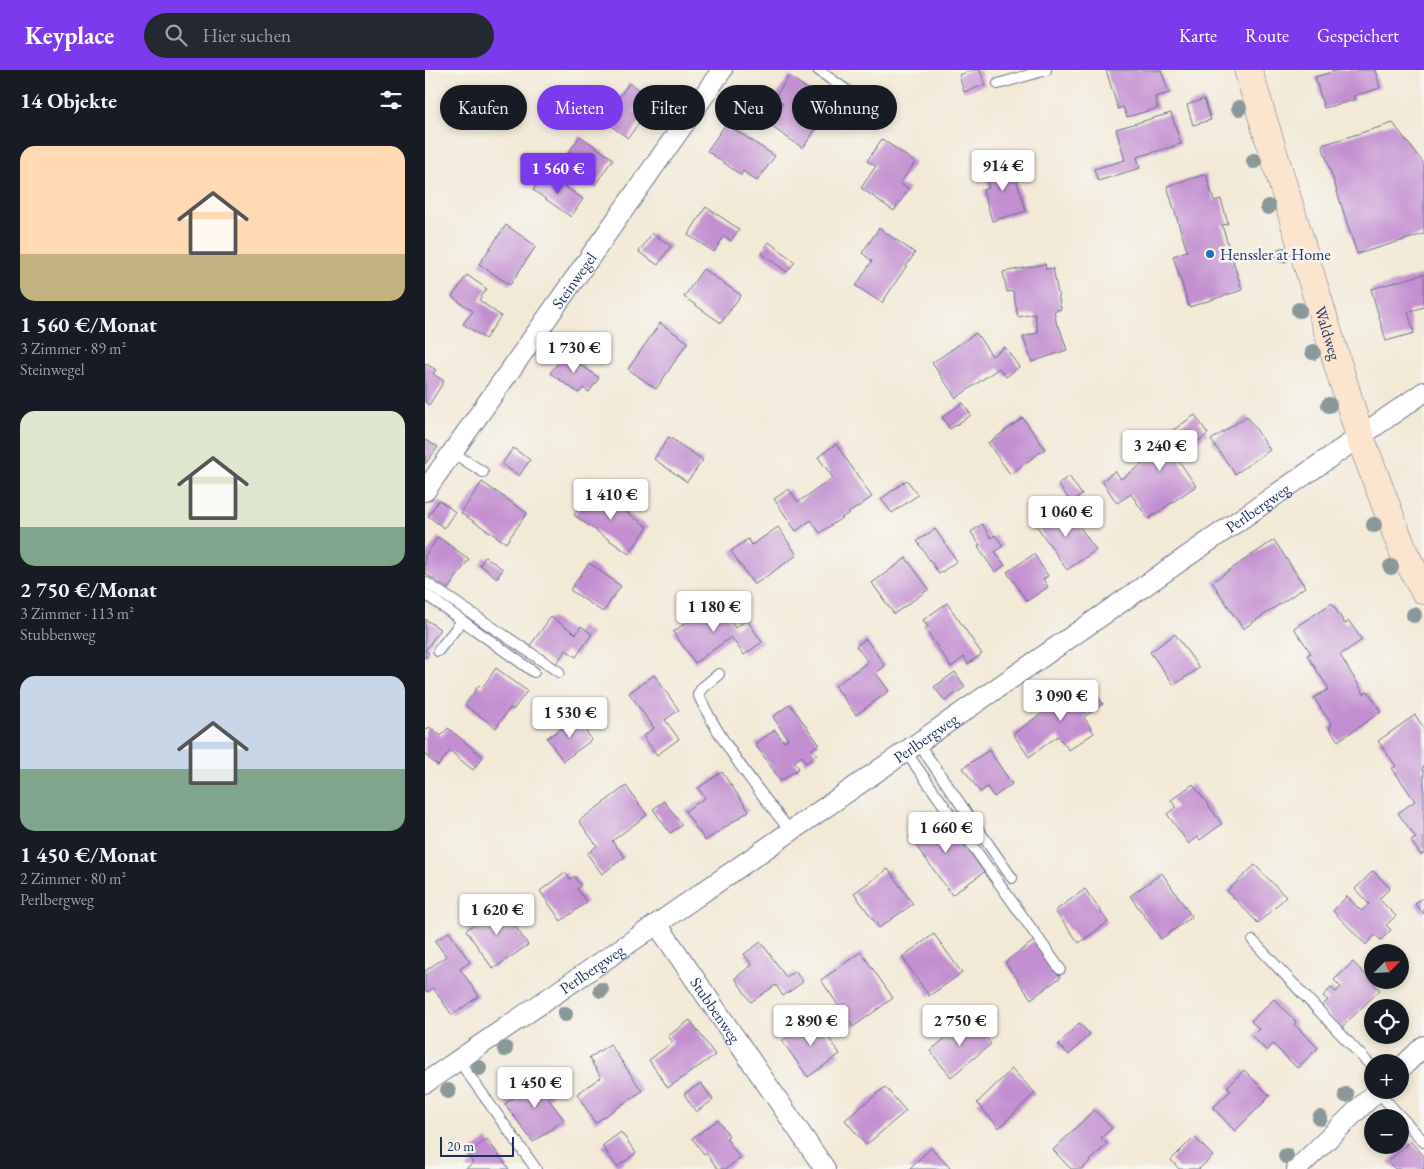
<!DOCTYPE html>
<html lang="de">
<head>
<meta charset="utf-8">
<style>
	:root { --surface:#171b24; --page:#242831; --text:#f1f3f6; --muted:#9ea1a6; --accent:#7c3aed }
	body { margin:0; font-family:"EB Garamond",serif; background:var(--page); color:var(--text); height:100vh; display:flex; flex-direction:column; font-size:19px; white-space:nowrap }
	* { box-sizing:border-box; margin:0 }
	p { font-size:16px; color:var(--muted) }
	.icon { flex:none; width:28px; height:28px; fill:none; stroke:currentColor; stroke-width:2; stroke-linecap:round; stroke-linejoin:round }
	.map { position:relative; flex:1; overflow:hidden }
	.drawer { display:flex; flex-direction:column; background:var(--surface); width:425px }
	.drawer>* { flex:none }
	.banner { position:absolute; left:15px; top:15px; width:475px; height:45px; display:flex; gap:10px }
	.needle { width:32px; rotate:66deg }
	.fabs { position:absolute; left:939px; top:874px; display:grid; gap:10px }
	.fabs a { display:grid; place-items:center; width:45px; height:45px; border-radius:50%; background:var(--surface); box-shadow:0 2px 8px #0003; font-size:25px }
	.scale { position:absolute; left:15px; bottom:12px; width:74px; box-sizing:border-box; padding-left:5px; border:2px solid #1b2f5e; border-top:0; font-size:14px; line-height:18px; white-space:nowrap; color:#1b2f5e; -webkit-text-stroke:4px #f6f6f2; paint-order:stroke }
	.price { position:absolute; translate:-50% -42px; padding:0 11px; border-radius:5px; background:#fff; color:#222; font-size:16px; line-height:32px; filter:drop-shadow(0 1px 2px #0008) }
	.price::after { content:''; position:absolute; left:50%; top:30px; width:15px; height:11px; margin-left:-8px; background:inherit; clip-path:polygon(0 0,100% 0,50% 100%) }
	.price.active { background:var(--accent); color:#fff }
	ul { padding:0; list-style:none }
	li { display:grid; align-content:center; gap:10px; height:265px; padding:0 20px }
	li span { display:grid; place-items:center; height:155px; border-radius:15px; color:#555 }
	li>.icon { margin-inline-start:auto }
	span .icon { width:90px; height:90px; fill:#fffc; stroke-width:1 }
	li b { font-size:21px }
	h2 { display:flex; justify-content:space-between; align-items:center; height:60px; padding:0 20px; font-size:21px }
	.chip { padding:0 18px; border-radius:22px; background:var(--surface); box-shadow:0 2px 8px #0003; font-size:18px; line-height:45px }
	.chip.active { background:var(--accent); color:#fff }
	header { display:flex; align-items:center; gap:30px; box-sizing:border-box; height:70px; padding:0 25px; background:var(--accent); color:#fff }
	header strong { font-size:24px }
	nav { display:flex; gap:28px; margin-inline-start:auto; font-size:18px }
	.search { width:350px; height:45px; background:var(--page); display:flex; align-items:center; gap:12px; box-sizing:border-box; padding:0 18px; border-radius:28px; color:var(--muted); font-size:19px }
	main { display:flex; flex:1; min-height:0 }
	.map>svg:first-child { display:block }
	.building { fill:#c38fd0 }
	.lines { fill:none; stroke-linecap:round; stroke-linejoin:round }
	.lane-casing { stroke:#677088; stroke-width:12 }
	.street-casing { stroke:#677088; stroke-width:22 }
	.secondary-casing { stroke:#677088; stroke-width:29 }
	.lane { stroke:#fff; stroke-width:10 }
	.street { stroke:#fff; stroke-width:20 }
	.secondary { stroke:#fbe5cf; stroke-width:28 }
	.tree { fill:#8b989a }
	.poi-dot { fill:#1f6fb2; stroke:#f6f6f2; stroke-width:2 }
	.labels { text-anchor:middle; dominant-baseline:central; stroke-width:5; stroke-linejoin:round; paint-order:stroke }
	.poi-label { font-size:16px; fill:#1b2f5e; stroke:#f6f6f2; text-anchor:start }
	.street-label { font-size:16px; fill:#1b2f5e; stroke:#f6f6f2 }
</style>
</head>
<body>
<header>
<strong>Keyplace</strong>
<div class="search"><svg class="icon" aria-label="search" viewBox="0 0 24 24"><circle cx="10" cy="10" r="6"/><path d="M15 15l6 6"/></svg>Hier suchen</div>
<nav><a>Karte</a><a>Route</a><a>Gespeichert</a></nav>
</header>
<main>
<section class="drawer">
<h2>14 Objekte<svg class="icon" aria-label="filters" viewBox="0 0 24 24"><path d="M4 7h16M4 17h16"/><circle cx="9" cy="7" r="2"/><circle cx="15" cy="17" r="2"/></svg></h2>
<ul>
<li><span style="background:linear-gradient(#ffd9b3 70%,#c2b280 0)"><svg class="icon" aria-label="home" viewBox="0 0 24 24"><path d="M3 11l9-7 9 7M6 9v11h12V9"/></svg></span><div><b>1 560 €/Monat</b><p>3 Zimmer · 89 m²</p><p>Steinwegel</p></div></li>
<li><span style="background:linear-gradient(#dfe7d0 75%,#7fa58c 0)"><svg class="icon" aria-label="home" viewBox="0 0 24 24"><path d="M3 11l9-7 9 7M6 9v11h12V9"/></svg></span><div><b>2 750 €/Monat</b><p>3 Zimmer · 113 m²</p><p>Stubbenweg</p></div></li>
<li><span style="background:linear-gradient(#c9d6e8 60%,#7fa58c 0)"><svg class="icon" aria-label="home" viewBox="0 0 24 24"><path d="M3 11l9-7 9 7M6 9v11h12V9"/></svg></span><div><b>1 450 €/Monat</b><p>2 Zimmer · 80 m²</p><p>Perlbergweg</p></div></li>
</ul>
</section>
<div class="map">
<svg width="999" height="1099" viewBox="0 0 999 1099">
	<rect width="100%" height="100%" fill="#f6f6f2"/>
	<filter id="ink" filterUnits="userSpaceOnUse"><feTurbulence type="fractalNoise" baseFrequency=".02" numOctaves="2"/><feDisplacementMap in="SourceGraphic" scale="10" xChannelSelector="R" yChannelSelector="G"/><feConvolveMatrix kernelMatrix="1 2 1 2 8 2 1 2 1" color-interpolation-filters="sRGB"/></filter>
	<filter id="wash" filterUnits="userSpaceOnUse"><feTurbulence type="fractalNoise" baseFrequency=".0096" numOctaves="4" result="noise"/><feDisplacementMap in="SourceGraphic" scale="20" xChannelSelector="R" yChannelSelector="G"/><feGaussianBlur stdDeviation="1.12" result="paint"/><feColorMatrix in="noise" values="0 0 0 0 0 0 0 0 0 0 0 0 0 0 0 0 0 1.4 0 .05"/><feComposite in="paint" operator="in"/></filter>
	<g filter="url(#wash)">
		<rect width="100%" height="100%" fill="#f3e9d7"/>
		<g id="blocks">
			<!-- building -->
			<g class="building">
				<polygon points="544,0 555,0 560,15 539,22 534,5 545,1"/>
				<polygon points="681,0 736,0 744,23 730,27 733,38 702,47 698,37 693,39"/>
				<polygon points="914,0 950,0 955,18 929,26 929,30 899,38 890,7"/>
				<polygon points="364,6 397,29 382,50 392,57 378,78 344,55 358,34 350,27"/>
				<polygon points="204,13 221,24 209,41 218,47 203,68 175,48 190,27 193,29"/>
				<polygon points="779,29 786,50 768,55 762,35"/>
				<polygon points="746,43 756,74 712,87 715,98 673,111 669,99 700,90 691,59"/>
				<polygon points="968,53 999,94 999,164 932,184 897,75"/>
				<polygon points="301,54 350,86 332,111 318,101 316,105 282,81"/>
				<polygon points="155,66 188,89 170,115 137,92"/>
				<polygon points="457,69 490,92 475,114 484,119 469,141 436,118 451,96 442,91"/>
				<polygon points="586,92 601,141 567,151 558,120 564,118 558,100"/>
				<polygon points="120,103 158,129 146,147 108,120"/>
				<polygon points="781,104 789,131 796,129 803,154 797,155 817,220 764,237 748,186 762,181 742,116"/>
				<polygon points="281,137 314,159 306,171 299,166 289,182 263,165"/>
				<polygon points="81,155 111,176 85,215 54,194"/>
				<polygon points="454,158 490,183 457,233 431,216 447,191 437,183"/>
				<polygon points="227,163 246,176 233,195 214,182"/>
				<polygon points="344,172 370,192 362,202 336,183"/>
				<polygon points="620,194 621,199 628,198 636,239 629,241 632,256 634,256 642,280 607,292 598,267 613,263 610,244 593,247 588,221 582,222 578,202"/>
				<polygon points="278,199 316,225 296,253 259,227"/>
				<polygon points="999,204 999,237 983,242 989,263 961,271 946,219"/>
				<polygon points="42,205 62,219 54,230 76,246 60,269 38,254 48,241 27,227"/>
				<polygon points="235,253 263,272 231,319 203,299"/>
				<polygon points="551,263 567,286 580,277 594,297 581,307 574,298 531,328 507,293"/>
				<polygon points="140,283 174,308 164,322 158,318 154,323 125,303"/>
				<polygon points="0,293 11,300 8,304 19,311 4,335 0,332"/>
				<polygon points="538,333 546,345 525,359 517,347"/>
				<polygon points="770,345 783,364 764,378 767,382 754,391 771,416 723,449 706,424 692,433 677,411 690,401 696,409 744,376 738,367"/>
				<polygon points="822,346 845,380 810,404 786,370"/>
				<polygon points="598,348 620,379 585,404 563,373"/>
				<polygon points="244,367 278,390 262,412 229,389"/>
				<polygon points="0,370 13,377 0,394"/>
				<polygon points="411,374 447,427 395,463 386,450 371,461 349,429 364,419 373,432 408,408 393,387"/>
				<polygon points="88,378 105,390 94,406 77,394"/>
				<polygon points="644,406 657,425 646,432 633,414"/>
				<polygon points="482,410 493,425 467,443 456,429"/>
				<polygon points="57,412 102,443 81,473 36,443"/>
				<polygon points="168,419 223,457 204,484 149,445"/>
				<polygon points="14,430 30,442 19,458 3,446"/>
				<polygon points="640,436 671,480 642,500 611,455"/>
				<polygon points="557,454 566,468 570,465 578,476 570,482 580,495 570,502 553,477 555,475 546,462"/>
				<polygon points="353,457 372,485 329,515 306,481 323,469 327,475"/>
				<polygon points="510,459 532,491 514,504 492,471"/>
				<polygon points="13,467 44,489 23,519 0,503 0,486"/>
				<polygon points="849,470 880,517 818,559 787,512"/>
				<polygon points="609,484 623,506 618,509 623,517 602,531 582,502"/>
				<polygon points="60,487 78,499 72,508 55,495"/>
				<polygon points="481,488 504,519 469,544 447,513"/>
				<polygon points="164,493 196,516 178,542 145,520"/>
				<polygon points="291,531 310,558 322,550 337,572 319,585 306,567 270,593 248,562"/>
				<polygon points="522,533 557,584 543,594 539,587 526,597 500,559 503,557 498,550"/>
				<polygon points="907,533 920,554 924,551 937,570 915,585 939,624 943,621 956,642 913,671 904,658 907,655 889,628 904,619 882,585 886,583 869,558"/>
				<polygon points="126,547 151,564 156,556 167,564 151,587 141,580 130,595 104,577"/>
				<polygon points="0,549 15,559 0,581 4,583 0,588"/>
				<polygon points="750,564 774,598 749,615 725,582"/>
				<polygon points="441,569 460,596 451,603 464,621 431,645 410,616 443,592 431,576"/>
				<polygon points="71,598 102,621 88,640 85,638 71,658 40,635 54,615 57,618"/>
				<polygon points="530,602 540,617 520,631 509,617"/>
				<polygon points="229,605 254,640 240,650 254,669 232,685 218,666 229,658 204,623"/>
				<polygon points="662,611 678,634 659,647 669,663 644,680 633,666 604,687 588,664"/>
				<polygon points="365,634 394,674 387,679 392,685 381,693 377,686 369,692 374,698 356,711 330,674 350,660 359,672 363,669 348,647"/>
				<polygon points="990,645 999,658 999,697 997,698 999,702 999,783 996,785 986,771 991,768 973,743 990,731 967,698 971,696 953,671"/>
				<polygon points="152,648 167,670 138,691 122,668"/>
				<polygon points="4,657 16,666 23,658 58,687 48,700 25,681 13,696 0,685 0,661"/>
				<polygon points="564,680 587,714 569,727 562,717 555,722 538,698"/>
				<polygon points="297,702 324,741 280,771 260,741 280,728 273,718"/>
				<polygon points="768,714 797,754 775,770 773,767 764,774 742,744 751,737 746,730"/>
				<polygon points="201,716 222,745 187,771 200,787 177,804 162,784 172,776 154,751"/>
				<polygon points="239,731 257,755 245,763 228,739"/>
				<polygon points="516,742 559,802 527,825 484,766"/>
				<polygon points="830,795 861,827 833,853 802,821"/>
				<polygon points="463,799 488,834 454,858 429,823"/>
				<polygon points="948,801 965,818 954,829 971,846 961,855 966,860 956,870 950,865 941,875 908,841 922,826 936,841 944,834 930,819"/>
				<polygon points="140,802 145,809 149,806 156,816 152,819 162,832 136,851 115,821"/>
				<polygon points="737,803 767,847 736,869 705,826"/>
				<polygon points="660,819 683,852 654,873 630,841"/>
				<polygon points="999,827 999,844 990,834"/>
				<polygon points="69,830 74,838 77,836 103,875 68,899 41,860 63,845 58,838"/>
				<polygon points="24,862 45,892 35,899 54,926 27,945 8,918 2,922 0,920 0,901 21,886 10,871"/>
				<polygon points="509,864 537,903 504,926 477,887"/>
				<polygon points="610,870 636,907 606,929 580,892"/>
				<polygon points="336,872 361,907 370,901 378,912 358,926 351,915 326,932 310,908 327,895 319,884"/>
				<polygon points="436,882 468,928 428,957 396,910"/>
				<polygon points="928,892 955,920 916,958 896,937 903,930 898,926 906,918 911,922 916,917 909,910"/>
				<polygon points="849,929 871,952 869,954 893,978 872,998 848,974 842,981 827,966 834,959 826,951"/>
				<polygon points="389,947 415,984 383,1007 357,971"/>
				<polygon points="544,948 566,974 526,1007 505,981"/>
				<polygon points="265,950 290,985 243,1018 224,990 248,972 243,966"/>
				<polygon points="654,953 665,964 644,985 633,975"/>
				<polygon points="185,974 217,1021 170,1053 152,1024 176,1007 164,988"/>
				<polygon points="587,999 610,1023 574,1058 552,1033"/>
				<polygon points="819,1000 845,1026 810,1061 788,1038 806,1020 802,1017"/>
				<polygon points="115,1004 129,1023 123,1028 139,1050 108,1072 80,1034 105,1016 103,1013"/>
				<polygon points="276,1013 288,1030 271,1042 259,1024"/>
				<polygon points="460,1017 481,1041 441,1075 420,1050"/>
				<polygon points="669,1040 687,1058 676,1068 682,1074 657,1099 646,1099 628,1080"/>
				<polygon points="293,1050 304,1066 301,1068 315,1088 301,1099 293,1099 281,1083 279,1084 267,1068"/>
				<polygon points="196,1062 211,1083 192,1097 177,1076"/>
				<polygon points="769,1067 788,1086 774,1099 754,1099 746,1090"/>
				<polygon points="62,1069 84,1099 40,1099 48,1093 42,1084"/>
				<polygon points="985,1071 999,1086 999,1099 970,1099 963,1092"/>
				<polygon points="506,1078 526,1099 484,1099 487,1096"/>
			</g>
		</g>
	</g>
	<g filter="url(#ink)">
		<use href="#blocks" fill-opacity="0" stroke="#677088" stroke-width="1"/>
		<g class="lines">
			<!-- lane casing -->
			<g class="lane-casing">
				<g id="lane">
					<polyline points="393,0 427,24"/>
					<polyline points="573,14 621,0"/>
					<polyline points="27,382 58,402"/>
					<polyline points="0,512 134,602"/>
					<polyline points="0,524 109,602"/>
					<polyline points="13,581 37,551"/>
					<path d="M294,604l-16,13 -5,7c22,48 60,96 93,138"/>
					<polyline points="493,673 587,808"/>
					<polyline points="481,682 635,899"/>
					<polyline points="828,871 948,998"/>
					<polyline points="34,991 111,1099"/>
					<polyline points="952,1021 999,1072"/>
				</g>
			</g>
			<!-- street casing -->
			<g class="street-casing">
				<g id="street">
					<path id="s1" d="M0,421l297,-421"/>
					<path id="s2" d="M232,854l168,245"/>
					<polyline points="975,999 999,976"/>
					<path id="s3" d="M0,1013l232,-159 767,-532"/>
					<polyline points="872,1099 953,1020"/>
				</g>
			</g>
			<!-- secondary casing -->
			<g class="secondary-casing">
				<g id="secondary">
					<path id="s4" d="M823,0l112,367 44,116 20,37"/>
				</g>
			</g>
			<!-- lane -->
			<use href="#lane" class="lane"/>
			<!-- street -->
			<use href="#street" class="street"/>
			<!-- secondary -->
			<use href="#secondary" class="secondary"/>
		</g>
		<!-- trees -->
		<g class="tree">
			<circle cx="814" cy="38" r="8"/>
			<circle cx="829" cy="91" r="8"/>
			<circle cx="843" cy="137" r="8"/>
			<circle cx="858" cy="185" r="8"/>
			<circle cx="874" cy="240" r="8"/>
			<circle cx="888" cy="282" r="8"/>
			<circle cx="904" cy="335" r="8"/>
			<circle cx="949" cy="455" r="8"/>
			<circle cx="966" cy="497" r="8"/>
			<circle cx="989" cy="545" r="8"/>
			<circle cx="176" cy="920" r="8"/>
			<circle cx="140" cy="944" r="8"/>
			<circle cx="80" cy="979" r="8"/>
			<circle cx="54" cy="998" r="8"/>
			<circle cx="23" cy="1021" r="8"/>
			<circle cx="921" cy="1025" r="8"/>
			<circle cx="895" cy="1048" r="8"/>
			<circle cx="861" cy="1086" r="8"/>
		</g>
	</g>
	<!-- markers -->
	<circle class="poi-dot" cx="785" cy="184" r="5"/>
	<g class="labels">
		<!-- poi labels -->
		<g class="poi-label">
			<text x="795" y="184">Henssler at Home</text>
		</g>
		<!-- street labels -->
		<g class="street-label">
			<text stroke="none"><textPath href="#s1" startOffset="258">Steinwegel</textPath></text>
			<text stroke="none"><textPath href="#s4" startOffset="275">Waldweg</textPath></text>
			<text stroke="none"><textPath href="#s3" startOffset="1012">Perlbergweg</textPath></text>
			<text stroke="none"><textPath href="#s3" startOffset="608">Perlbergweg</textPath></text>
			<text stroke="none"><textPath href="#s3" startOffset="202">Perlbergweg</textPath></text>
			<text stroke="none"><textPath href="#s2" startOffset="104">Stubbenweg</textPath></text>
		</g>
	</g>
</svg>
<div class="fabs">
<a><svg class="needle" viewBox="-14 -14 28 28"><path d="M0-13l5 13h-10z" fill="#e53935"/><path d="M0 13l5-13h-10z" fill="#9ea1a6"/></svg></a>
<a><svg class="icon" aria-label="locate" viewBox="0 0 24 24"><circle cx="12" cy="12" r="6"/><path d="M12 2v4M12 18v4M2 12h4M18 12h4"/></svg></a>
<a>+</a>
<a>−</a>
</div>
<div class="scale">20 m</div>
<b class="price" style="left:578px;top:122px">914 €</b>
<b class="price active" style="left:133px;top:125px">1 560 €</b>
<b class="price" style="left:149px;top:304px">1 730 €</b>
<b class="price" style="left:735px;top:402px">3 240 €</b>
<b class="price" style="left:186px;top:451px">1 410 €</b>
<b class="price" style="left:641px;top:468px">1 060 €</b>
<b class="price" style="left:289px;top:563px">1 180 €</b>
<b class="price" style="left:636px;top:652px">3 090 €</b>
<b class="price" style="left:145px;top:669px">1 530 €</b>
<b class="price" style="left:521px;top:784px">1 660 €</b>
<b class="price" style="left:72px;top:866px">1 620 €</b>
<b class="price" style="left:386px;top:977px">2 890 €</b>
<b class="price" style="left:535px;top:977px">2 750 €</b>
<b class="price" style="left:110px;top:1039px">1 450 €</b>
<div class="banner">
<a class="chip">Kaufen</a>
<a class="chip active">Mieten</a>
<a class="chip">Filter</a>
<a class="chip">Neu</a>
<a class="chip">Wohnung</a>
</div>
</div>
</main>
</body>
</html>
